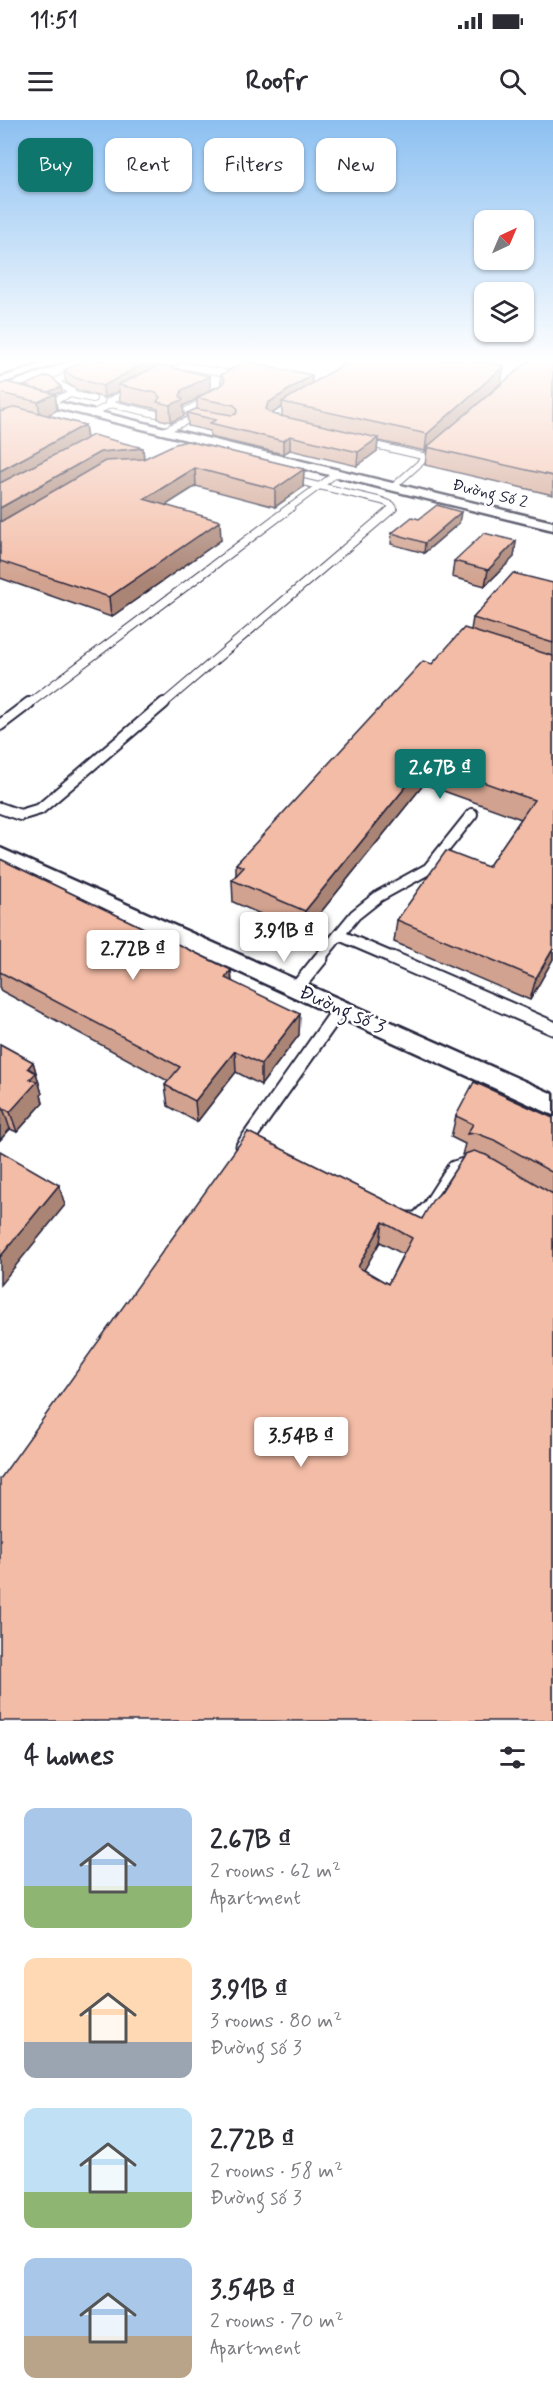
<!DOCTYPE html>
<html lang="en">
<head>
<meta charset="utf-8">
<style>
	:root { --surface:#fff; --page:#f7f7f7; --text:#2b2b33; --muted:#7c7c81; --accent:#0f766e }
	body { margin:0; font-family:Mynerve,sans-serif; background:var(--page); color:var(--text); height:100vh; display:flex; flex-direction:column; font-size:22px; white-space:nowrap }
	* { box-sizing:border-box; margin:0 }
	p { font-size:20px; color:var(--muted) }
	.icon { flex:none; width:33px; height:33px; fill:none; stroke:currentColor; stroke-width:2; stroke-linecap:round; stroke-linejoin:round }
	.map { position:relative; height:1601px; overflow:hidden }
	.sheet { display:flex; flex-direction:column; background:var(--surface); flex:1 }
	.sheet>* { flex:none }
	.guide { position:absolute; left:18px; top:18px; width:518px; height:54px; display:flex; gap:12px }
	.needle { width:39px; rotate:44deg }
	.controls { position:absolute; left:474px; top:90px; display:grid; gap:12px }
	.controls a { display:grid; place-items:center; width:60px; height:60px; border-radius:12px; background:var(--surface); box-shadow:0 2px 4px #0004; font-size:30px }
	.price { position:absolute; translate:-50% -51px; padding:0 14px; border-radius:6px; background:#fff; color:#222; font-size:20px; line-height:39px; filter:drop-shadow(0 2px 3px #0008) }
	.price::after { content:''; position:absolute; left:50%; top:36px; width:18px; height:14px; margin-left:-9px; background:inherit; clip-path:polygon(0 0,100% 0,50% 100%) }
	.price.selected { background:var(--accent); color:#fff }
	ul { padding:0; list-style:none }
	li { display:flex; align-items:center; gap:18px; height:150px; padding:0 24px }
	li span { display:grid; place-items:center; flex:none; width:168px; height:120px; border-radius:12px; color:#555 }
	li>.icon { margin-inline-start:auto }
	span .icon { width:72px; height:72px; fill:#fffc; stroke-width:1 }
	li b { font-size:26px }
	h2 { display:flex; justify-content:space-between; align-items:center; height:72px; padding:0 24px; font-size:26px }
	.chip { padding:0 21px; border-radius:12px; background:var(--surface); box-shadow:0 2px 4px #0004; font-size:21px; line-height:54px }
	.chip.selected { background:var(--accent); color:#fff }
	.status { display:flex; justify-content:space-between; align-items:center; height:42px; padding:0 30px; background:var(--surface); direction:ltr }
	.status svg { height:16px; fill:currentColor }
	header { display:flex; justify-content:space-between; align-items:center; height:78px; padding:0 24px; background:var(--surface); font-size:27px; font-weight:700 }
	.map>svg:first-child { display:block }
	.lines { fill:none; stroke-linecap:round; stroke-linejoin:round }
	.service-far3-casing { stroke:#22223b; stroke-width:8 }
	.service-far2-casing { stroke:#22223b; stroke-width:10 }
	.service-far1-casing { stroke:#22223b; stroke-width:14 }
	.service-casing { stroke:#22223b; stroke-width:17 }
	.minor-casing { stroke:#22223b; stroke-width:5 }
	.service-far3 { stroke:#fff; stroke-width:6 }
	.service-far2 { stroke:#fff; stroke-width:8 }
	.service-far1 { stroke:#fff; stroke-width:10 }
	.service { stroke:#fff; stroke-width:13 }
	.minor { fill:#fff; fill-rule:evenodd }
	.wall { fill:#d1a28f; stroke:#22223b; stroke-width:1.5; fill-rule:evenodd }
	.shaded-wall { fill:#aa8474; stroke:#22223b; stroke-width:1.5 }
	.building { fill:#f3bca6; stroke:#22223b; stroke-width:1.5; fill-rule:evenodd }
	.labels { text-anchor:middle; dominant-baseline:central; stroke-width:5; stroke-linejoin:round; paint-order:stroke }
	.far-street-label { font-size:16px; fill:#22223b; stroke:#fff }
	.street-label { font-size:20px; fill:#22223b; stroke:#fff }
</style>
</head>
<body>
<div class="status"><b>11:51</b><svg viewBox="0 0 49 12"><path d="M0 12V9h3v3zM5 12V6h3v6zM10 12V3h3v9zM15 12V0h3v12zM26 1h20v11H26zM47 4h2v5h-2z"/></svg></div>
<header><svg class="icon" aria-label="menu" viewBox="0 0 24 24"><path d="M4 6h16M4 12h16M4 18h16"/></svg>Roofr<svg class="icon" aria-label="search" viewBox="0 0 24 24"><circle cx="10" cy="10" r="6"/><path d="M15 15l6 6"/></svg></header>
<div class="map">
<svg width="553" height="1601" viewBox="0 0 553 1601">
	<rect width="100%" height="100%" fill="#fff"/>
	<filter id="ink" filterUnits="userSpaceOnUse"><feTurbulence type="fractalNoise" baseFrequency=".0167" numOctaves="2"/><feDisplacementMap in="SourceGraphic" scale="12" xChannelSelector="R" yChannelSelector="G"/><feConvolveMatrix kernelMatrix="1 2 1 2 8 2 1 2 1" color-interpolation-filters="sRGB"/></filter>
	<g filter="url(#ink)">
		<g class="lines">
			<!-- service-far3 casing -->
			<g class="service-far3-casing">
				<g id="service-far3">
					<polyline points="163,253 185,246 232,254"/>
					<polyline points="70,274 72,271 60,265 58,260 103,239"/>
					<polyline points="48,283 70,274 93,279"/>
					<polyline points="111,284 108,282 131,270"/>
					<polyline points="92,294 111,284 156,294"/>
					<polyline points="196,296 186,291 210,278"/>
					<polyline points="163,311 198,296"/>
					<polyline points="366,323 427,337"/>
					<polyline points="290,359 382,381 392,385 392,389"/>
					<polyline points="393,367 429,335"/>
					<polyline points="288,389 337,353"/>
				</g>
			</g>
			<!-- service-far2 casing -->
			<g class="service-far2-casing">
				<g id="service-far2">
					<polyline points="27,585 290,388"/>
					<polyline points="162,585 393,388"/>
				</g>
			</g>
			<!-- service-far1 casing -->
			<g class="service-far1-casing">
				<g id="service-far1">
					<polyline points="0,605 29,583"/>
					<polyline points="0,688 20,695 40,689 164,583"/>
					<polyline points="339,815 395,839"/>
					<polyline points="319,839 355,795 379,776 428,749 472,694"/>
				</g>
			</g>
			<!-- service casing -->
			<g class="service-casing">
				<g id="service">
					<polyline points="392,838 553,908"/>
					<polyline points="295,870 321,838"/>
					<polyline points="243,1026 340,889"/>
					<polyline points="405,1099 417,1099 429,1087 454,1048 470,1043"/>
				</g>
			</g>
			<!-- minor casing -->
			<g class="minor-casing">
				<g id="minor">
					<polygon points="58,239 71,239 0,264 0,258"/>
					<polygon points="0,268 553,402 553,410 0,274"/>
					<polygon points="0,728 553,974 553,995 0,743"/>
				</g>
			</g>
			<!-- service-far3 -->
			<use href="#service-far3" class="service-far3"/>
			<!-- service-far2 -->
			<use href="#service-far2" class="service-far2"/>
			<!-- service-far1 -->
			<use href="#service-far1" class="service-far1"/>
			<!-- service -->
			<use href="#service" class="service"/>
			<!-- minor -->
			<use href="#minor" class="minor"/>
		</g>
		<!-- wall -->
		<g class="wall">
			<path d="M352,239h137l-1,4 13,20 -32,28 84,-50v134l-128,-30 2,-15 -2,1 -47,-10 -1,10 -20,15 -67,-16 -7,4 -73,-17v-6l-22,-5 -1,-13 10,-4v-10l-14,7 1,10 -13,6 -13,-3v-10l-38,-8 -1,-10 -15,7 -27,-8 -11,-8 -2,-12 94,-4 52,24 11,-5v-10l91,9zM282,287v9l-11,-2z"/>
			<polygon points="0,265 24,266 62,272 55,274 57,290 48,295 85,305 87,318 143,328 144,338 304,349 303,367 275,387 196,366 165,385 221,420 111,497 0,458"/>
			<polygon points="419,399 459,403 424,433 391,424 392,413"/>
			<polygon points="516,421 514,437 485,466 452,457 454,441"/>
			<polygon points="553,463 553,839 530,880 394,822 397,800 488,747 521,699 424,664 304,813 233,782 232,760 236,755 236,744 432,544 471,510 473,498"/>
			<polygon points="0,739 231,850 232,861 299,915 261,965 236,952 197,1002 168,986 165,965 168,961 0,870"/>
			<polygon points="0,924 33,942 42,974 41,975 43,983 17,1012 10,1009 0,1020"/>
			<path d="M456,996l97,2v603l-305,-589 174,87 43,-64h-3l3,-11 -14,-7zM380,1122l23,12 -15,30 -24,-14z"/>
		</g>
		<!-- shaded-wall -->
		<g class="shaded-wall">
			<polygon points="147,239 157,239 158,246 118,265 119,271 104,278 103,266 137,243"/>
			<polygon points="486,239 489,239 488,244 485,247"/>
			<polygon points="504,246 501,263 429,328 427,327 427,330 425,331 427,314"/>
			<polygon points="312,255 312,268 282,282 282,287 268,296 266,289 268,283"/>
			<polygon points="210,256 210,271 197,278 197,279 183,286 184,296 171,302 170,285 180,276 182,270"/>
			<polygon points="61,267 62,272 55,274 57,290 41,299 38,282 47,272"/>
			<polygon points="85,305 87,322 0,371 0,351"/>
			<polygon points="290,316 290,330 283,334 283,321"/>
			<polygon points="378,318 377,331 357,346 358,332"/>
			<polygon points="143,328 144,345 0,409 0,388 100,332"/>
			<polygon points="195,348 196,366 146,398 144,379"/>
			<polygon points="304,349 303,367 275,387 275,369"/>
			<polygon points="461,392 459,403 424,433 425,423"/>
			<polygon points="220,401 221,420 111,497 109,477"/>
			<polygon points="516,421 514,437 485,466 488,450"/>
			<polygon points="426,642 424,664 304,813 305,791"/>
			<polygon points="553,829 553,839 530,880 536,858"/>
			<polygon points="231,850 232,871 225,858"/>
			<polygon points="300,894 299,915 261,965 261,944"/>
			<polygon points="235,931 236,952 197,1002 195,981"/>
			<polygon points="33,942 42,974 41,975 43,983 17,1012 10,992 28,948"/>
			<polygon points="3,988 10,1009 0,1020 0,992"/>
			<polygon points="59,1065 65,1085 0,1165 0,1137"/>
			<polygon points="383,1102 380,1122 355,1166 358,1147"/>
		</g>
		<!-- building -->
		<g class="building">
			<polygon points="89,239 147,239 137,243 144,244 103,266 75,258 64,250"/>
			<polygon points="352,239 477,239 475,241 504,246 427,314 282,282"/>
			<polygon points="531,239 541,239 553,241 553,356 427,327"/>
			<polygon points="245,241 312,255 268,283 266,289 272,294 378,318 358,332 290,316 283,321 210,303 216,300 187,293 196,289 232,295 236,294 238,289 234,285 197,278 223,264 225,259 221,255"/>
			<polygon points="160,245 210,256 182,270 180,276 183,280 170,285 157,282 160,277 156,273 118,265"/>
			<polygon points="46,256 53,258 61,267 48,272 24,266"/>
			<polygon points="6,262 55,274 38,282 0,273 0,265"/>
			<polygon points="16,287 85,305 0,351 0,292"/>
			<polygon points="93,315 143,328 100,332 0,388 0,363"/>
			<polygon points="187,321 304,349 275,369 195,348 144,379 220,401 109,477 0,441 0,402 105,341 143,339 175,324"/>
			<polygon points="437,385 461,392 425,423 392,413 412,397 419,399"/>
			<polygon points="484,413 516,421 488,450 454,441"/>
			<polygon points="513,453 553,463 553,523 473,498"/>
			<polygon points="464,508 553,536 553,829 536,858 397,800 446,731 488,747 534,680 426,642 305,791 232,760 244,747 236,744 423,541 432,544"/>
			<polygon points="0,739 231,850 225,858 300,894 261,944 235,931 195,981 165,965 180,947 0,852"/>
			<polygon points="0,924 33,942 28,948 36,953 30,959 37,962 10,992 3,988 0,992"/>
			<polygon points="474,962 553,998 553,1053 494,1020 476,1013 467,1014 473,1004 456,996"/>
			<path d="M248,1012l174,87 10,-18 9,-9 24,-38 9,-3 12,4 67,39v527h-553v-242zM383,1102l29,16 -24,46 -30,-17z"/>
			<polygon points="0,1031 59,1065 0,1137"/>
		</g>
	</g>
	<!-- sky -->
	<linearGradient id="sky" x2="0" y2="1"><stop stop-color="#8cc0f1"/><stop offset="0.52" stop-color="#fff"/><stop offset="1" stop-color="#fff" stop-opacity="0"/></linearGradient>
	<rect width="553" height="463" fill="url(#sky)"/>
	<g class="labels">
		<!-- far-street labels -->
		<g class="far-street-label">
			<text transform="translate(490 374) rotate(14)">Đường Số 2</text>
		</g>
		<!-- street labels -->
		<g class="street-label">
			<text transform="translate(342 890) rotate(24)">Đường số 3</text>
		</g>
	</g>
</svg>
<div class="controls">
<a><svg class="needle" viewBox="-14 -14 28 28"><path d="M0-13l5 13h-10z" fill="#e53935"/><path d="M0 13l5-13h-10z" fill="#7c7c81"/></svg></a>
<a><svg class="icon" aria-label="layers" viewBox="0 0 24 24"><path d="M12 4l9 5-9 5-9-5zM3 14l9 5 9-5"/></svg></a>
</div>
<b class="price selected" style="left:440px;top:680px">2.67B ₫</b>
<b class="price" style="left:284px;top:843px">3.91B ₫</b>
<b class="price" style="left:133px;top:861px">2.72B ₫</b>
<b class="price" style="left:301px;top:1348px">3.54B ₫</b>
<div class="guide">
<a class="chip selected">Buy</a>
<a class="chip">Rent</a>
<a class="chip">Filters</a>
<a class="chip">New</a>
</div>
</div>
<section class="sheet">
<h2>4 homes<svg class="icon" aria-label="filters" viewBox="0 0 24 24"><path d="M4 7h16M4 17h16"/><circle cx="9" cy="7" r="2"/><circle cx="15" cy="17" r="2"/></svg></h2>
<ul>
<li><span style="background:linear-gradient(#a9c7e8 65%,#8fb573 0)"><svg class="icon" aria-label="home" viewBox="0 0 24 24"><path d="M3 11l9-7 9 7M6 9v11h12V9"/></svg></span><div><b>2.67B ₫</b><p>2 rooms · 62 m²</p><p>Apartment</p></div></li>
<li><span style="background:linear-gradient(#ffd9b3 70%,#9aa5b1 0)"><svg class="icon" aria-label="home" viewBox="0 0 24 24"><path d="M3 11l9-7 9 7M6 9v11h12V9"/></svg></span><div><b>3.91B ₫</b><p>3 rooms · 80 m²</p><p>Đường số 3</p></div></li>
<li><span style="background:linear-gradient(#bfe0f5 70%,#8fb573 0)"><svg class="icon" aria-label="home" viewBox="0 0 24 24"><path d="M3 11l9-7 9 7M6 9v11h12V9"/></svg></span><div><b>2.72B ₫</b><p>2 rooms · 58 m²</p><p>Đường số 3</p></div></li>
<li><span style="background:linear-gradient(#a9c7e8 65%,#b9a48a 0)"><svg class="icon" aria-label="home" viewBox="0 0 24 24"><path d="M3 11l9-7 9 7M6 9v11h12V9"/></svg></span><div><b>3.54B ₫</b><p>2 rooms · 70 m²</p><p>Apartment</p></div></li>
</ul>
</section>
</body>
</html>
